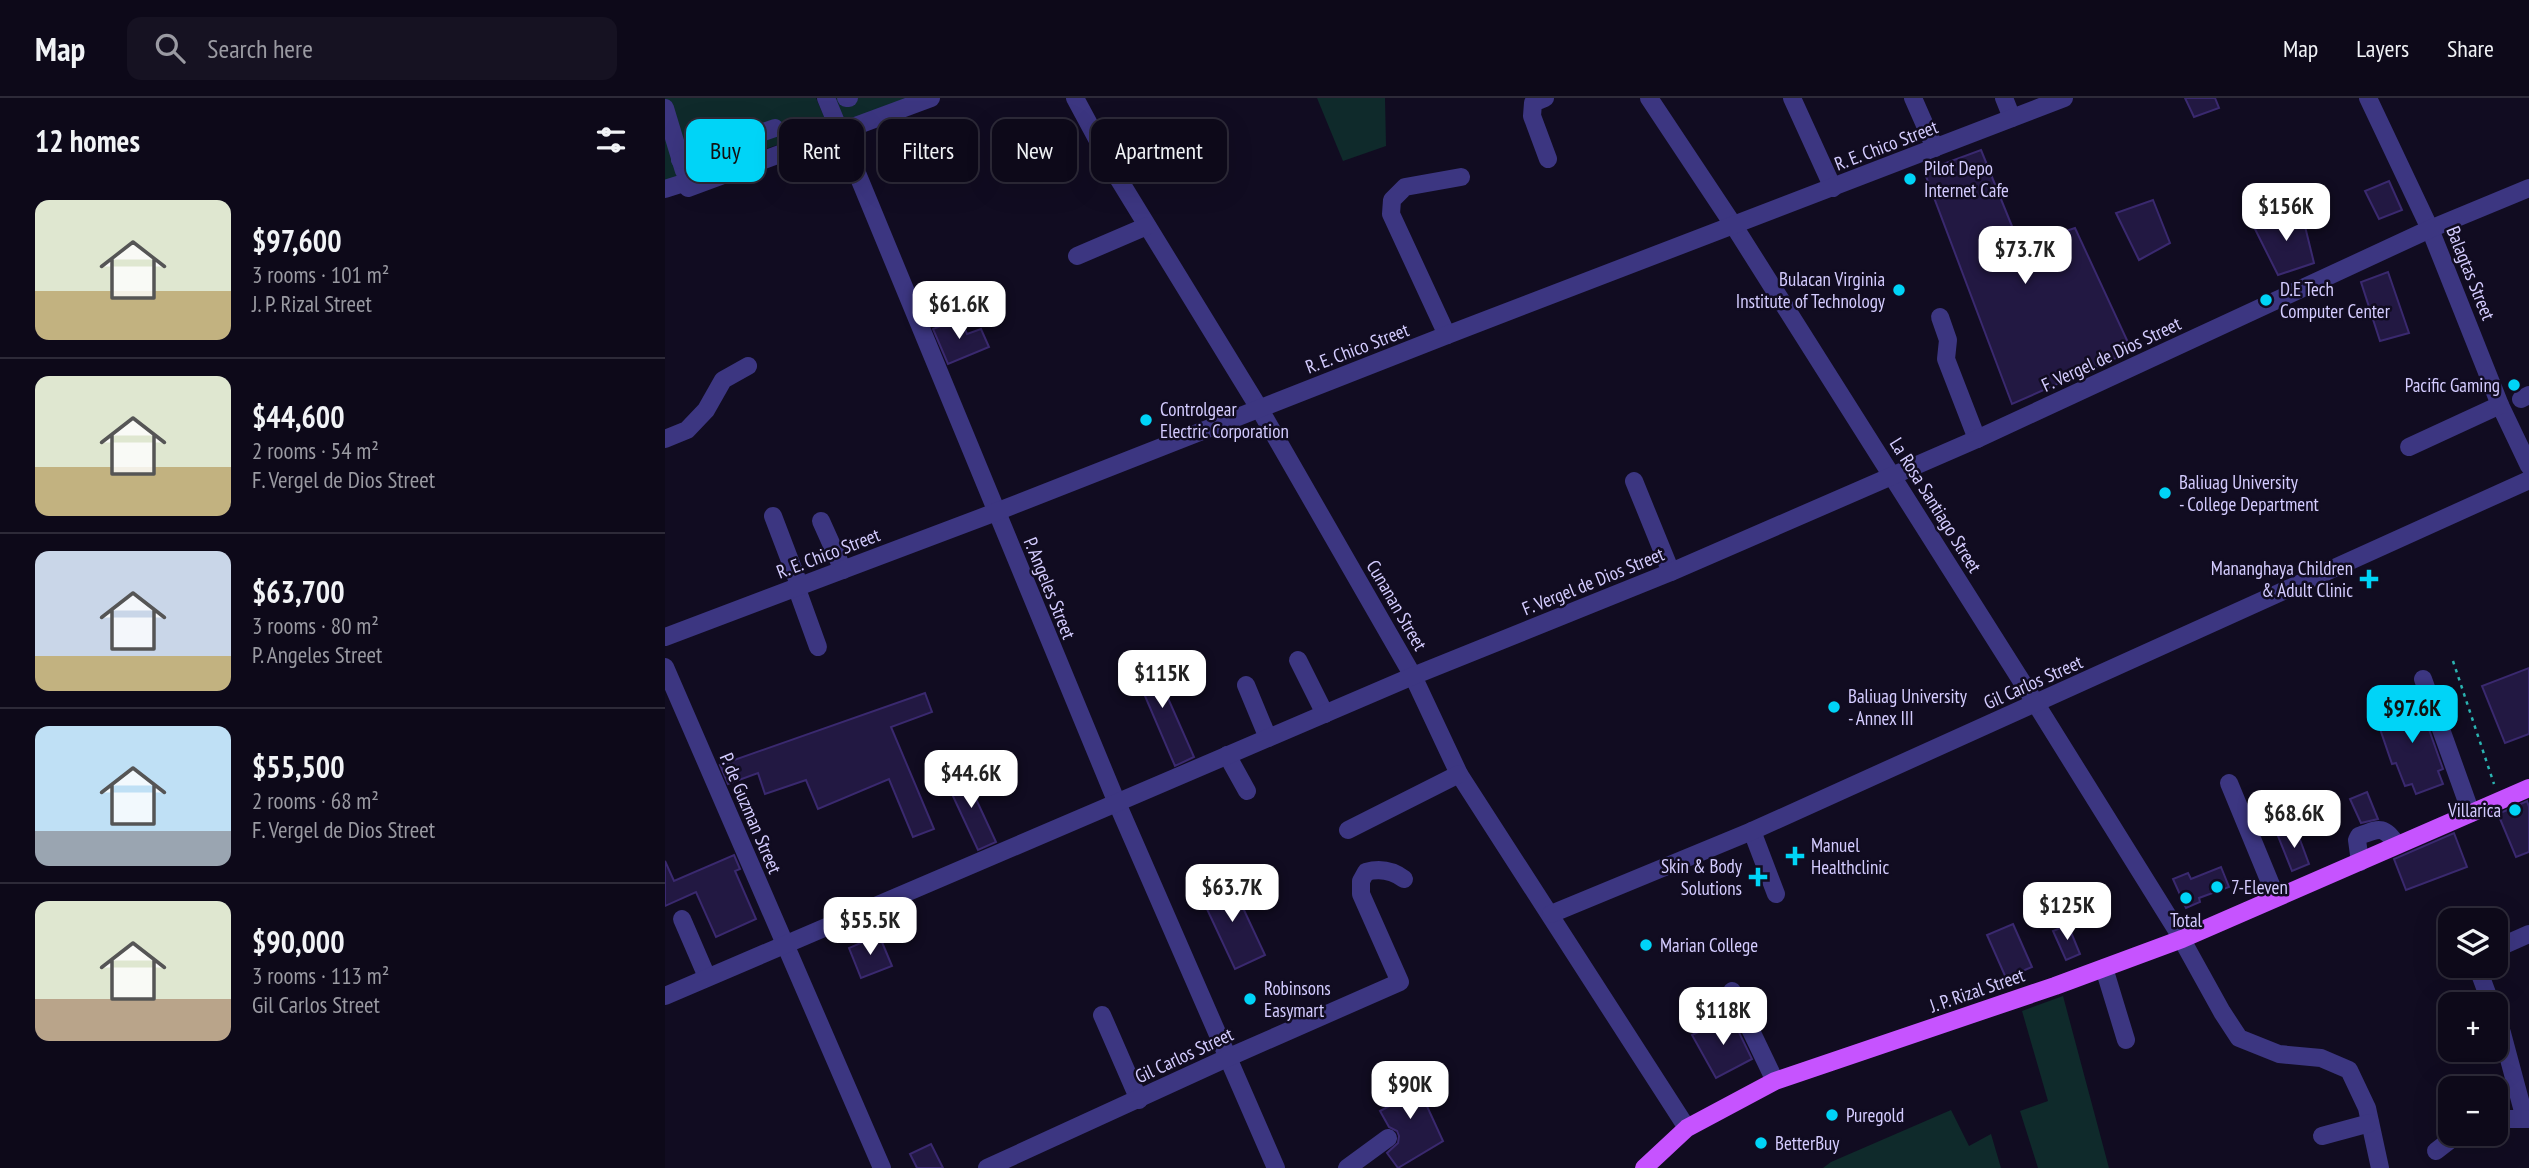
<!DOCTYPE html>
<html lang="en">
<head>
<meta charset="utf-8">
<style>
	:root { --surface:#0d0919; --page:#161222; --text:#f1f3f6; --muted:#9a9aa2; --line:#2d2a38; --accent:#00d4f7 }
	body { margin:0; font-family:"PT Sans Narrow",sans-serif; background:var(--page); color:var(--text); height:100vh; display:flex; flex-direction:column; font-size:26px; white-space:nowrap }
	* { box-sizing:border-box; margin:0 }
	p { font-size:23px; color:var(--muted) }
	.icon { flex:none; width:38px; height:38px; fill:none; stroke:currentColor; stroke-width:2; stroke-linecap:round; stroke-linejoin:round }
	.map { position:relative; flex:1; overflow:hidden }
	.details { display:flex; flex-direction:column; background:var(--surface); width:665px }
	.details>* { flex:none }
	.hud { position:absolute; left:21px; top:21px; width:665px; height:63px; display:flex; gap:14px }
	.controls { position:absolute; left:1773px; top:810px; display:grid; gap:14px }
	.controls a { display:grid; place-items:center; width:70px; height:70px; border-radius:14px; background:var(--surface); box-shadow:0 7px 28px #0002,0 0 0 2px var(--line); font-size:35px }
	.price { position:absolute; translate:-50% -60px; padding:0 16px; border-radius:14px; background:#fff; color:#222; font-size:23px; line-height:46px; filter:drop-shadow(0 2px 4px #0008) }
	.price::after { content:''; position:absolute; left:50%; top:42px; width:21px; height:16px; margin-left:-10px; background:inherit; clip-path:polygon(0 0,100% 0,50% 100%) }
	.price.selected { background:var(--accent); color:#111 }
	ul { padding:0; list-style:none }
	li { display:flex; align-items:center; gap:21px; height:175px; padding:0 35px }
	li+li { border-top:2px solid var(--line) }
	li span { display:grid; place-items:center; flex:none; width:196px; height:140px; border-radius:14px; color:#555 }
	li>.icon { margin-inline-start:auto }
	span .icon { width:84px; height:84px; fill:#fffc; stroke-width:1 }
	li b { font-size:30px }
	h2 { display:flex; justify-content:space-between; align-items:center; height:84px; padding:0 35px; font-size:30px }
	.chip { padding:0 24px; border-radius:14px; background:var(--surface); box-shadow:0 7px 28px #0002,0 0 0 2px var(--line); font-size:24px; line-height:63px }
	.chip.selected { background:var(--accent); color:#111 }
	header { display:flex; align-items:center; gap:42px; box-sizing:border-box; height:98px; padding:0 35px; background:var(--surface); border-bottom:2px solid var(--line) }
	header strong { font-size:33px }
	nav { display:flex; gap:38px; margin-inline-start:auto; font-size:24px }
	.search { width:490px; height:63px; background:var(--page); display:flex; align-items:center; gap:18px; box-sizing:border-box; padding:0 24px; border-radius:14px; color:var(--muted); font-size:26px }
	main { display:flex; flex:1; min-height:0 }
	.map>svg:first-child { display:block }
	.green { fill:#0f2a2b }
	.building { fill:#221842; stroke:#3a296f; stroke-width:2 }
	.lines { fill:none; stroke-linecap:round; stroke-linejoin:round }
	.path { stroke:#2bb4b2; stroke-width:2.5; stroke-dasharray:3.5 5; stroke-linecap:butt }
	.minor { stroke:#3c3681; stroke-width:18 }
	.major { stroke:#c653ff; stroke-width:18 }
	.poi-dot { fill:#00d4f7; stroke:#110c21; stroke-width:2.5 }
	.labels { text-anchor:middle; dominant-baseline:central; stroke-width:5; stroke-linejoin:round; paint-order:stroke }
	.street-label { font-size:19px; fill:#d4ccff; stroke:#110c21 }
	.poi-label { font-size:19px; fill:#d4ccff; stroke:#110c21; text-anchor:start }
</style>
</head>
<body>
<header>
<strong>Map</strong>
<div class="search"><svg class="icon" aria-label="search" viewBox="0 0 24 24"><circle cx="10" cy="10" r="6"/><path d="M15 15l6 6"/></svg>Search here</div>
<nav><a>Map</a><a>Layers</a><a>Share</a></nav>
</header>
<main>
<section class="details">
<h2>12 homes<svg class="icon" aria-label="filters" viewBox="0 0 24 24"><path d="M4 7h16M4 17h16"/><circle cx="9" cy="7" r="2"/><circle cx="15" cy="17" r="2"/></svg></h2>
<ul>
<li><span style="background:linear-gradient(#dfe7d0 65%,#c2b280 0)"><svg class="icon" aria-label="home" viewBox="0 0 24 24"><path d="M3 11l9-7 9 7M6 9v11h12V9"/></svg></span><div><b>$97,600</b><p>3 rooms · 101 m²</p><p>J. P. Rizal Street</p></div></li>
<li><span style="background:linear-gradient(#dfe7d0 65%,#c2b280 0)"><svg class="icon" aria-label="home" viewBox="0 0 24 24"><path d="M3 11l9-7 9 7M6 9v11h12V9"/></svg></span><div><b>$44,600</b><p>2 rooms · 54 m²</p><p>F. Vergel de Dios Street</p></div></li>
<li><span style="background:linear-gradient(#c9d6e8 75%,#c2b280 0)"><svg class="icon" aria-label="home" viewBox="0 0 24 24"><path d="M3 11l9-7 9 7M6 9v11h12V9"/></svg></span><div><b>$63,700</b><p>3 rooms · 80 m²</p><p>P. Angeles Street</p></div></li>
<li><span style="background:linear-gradient(#bfe0f5 75%,#9aa5b1 0)"><svg class="icon" aria-label="home" viewBox="0 0 24 24"><path d="M3 11l9-7 9 7M6 9v11h12V9"/></svg></span><div><b>$55,500</b><p>2 rooms · 68 m²</p><p>F. Vergel de Dios Street</p></div></li>
<li><span style="background:linear-gradient(#dfe7d0 70%,#b9a48a 0)"><svg class="icon" aria-label="home" viewBox="0 0 24 24"><path d="M3 11l9-7 9 7M6 9v11h12V9"/></svg></span><div><b>$90,000</b><p>3 rooms · 113 m²</p><p>Gil Carlos Street</p></div></li>
</ul>
</section>
<div class="map">
<svg width="1864" height="1070" viewBox="0 0 1864 1070">
	<rect width="100%" height="100%" fill="#110c21"/>
	<!-- green -->
	<g class="green">
		<polygon points="0,0 151,0 164,30 0,84"/>
		<polygon points="169,0 246,0 178,24"/>
		<polygon points="652,0 720,0 721,48 678,63"/>
		<polygon points="1398,898 1444,1070 1373,1070 1355,1013 1383,1003 1357,913"/>
		<polygon points="1286,1012 1304,1048 1326,1036 1336,1070 1158,1070 1166,1064"/>
	</g>
	<!-- building -->
	<g class="building">
		<polygon points="1520,0 1550,0 1554,10 1529,19"/>
		<polygon points="1316,52 1355,148 1410,130 1467,253 1347,306 1259,73"/>
		<polygon points="1724,83 1737,112 1714,121 1700,93"/>
		<polygon points="1488,102 1505,145 1474,162 1451,115"/>
		<polygon points="1636,112 1649,165 1613,177 1589,129"/>
		<polygon points="1723,174 1744,235 1715,243 1696,184"/>
		<polygon points="295,220 302,236 316,231 324,249 283,266 268,231"/>
		<polygon points="483,555 529,659 510,668 465,563"/>
		<polygon points="1864,570 1864,636 1840,645 1817,588"/>
		<polygon points="1750,592 1778,671 1773,673 1778,686 1751,696 1747,686 1740,688 1731,665 1727,666 1711,619 1742,608 1737,597"/>
		<polygon points="260,595 267,614 226,629 269,731 248,739 224,681 153,711 141,682 100,696 93,675 63,686 55,667"/>
		<polygon points="298,673 331,744 313,752 280,681"/>
		<polygon points="1702,694 1713,721 1696,725 1685,701"/>
		<polygon points="1862,703 1864,709 1864,754 1851,759 1833,716"/>
		<polygon points="1631,731 1644,766 1627,773 1613,738"/>
		<polygon points="1789,735 1802,769 1741,792 1729,761"/>
		<polygon points="69,757 75,771 70,773 91,821 51,839 31,794 0,808 0,763 9,783"/>
		<polygon points="1556,769 1564,789 1534,800 1535,804 1521,810 1508,781 1523,775 1526,781"/>
		<polygon points="564,780 600,857 570,871 534,794"/>
		<polygon points="1348,826 1367,869 1341,880 1322,837"/>
		<polygon points="1403,827 1415,856 1401,862 1388,833"/>
		<polygon points="214,837 227,868 196,880 184,850"/>
		<polygon points="1066,918 1087,961 1051,980 1027,937"/>
		<polygon points="744,969 778,1043 733,1070 722,1055 733,1045 734,1038 732,1033 724,1029 715,1013 736,1002 725,980"/>
		<polygon points="266,1046 278,1070 252,1070 245,1056"/>
	</g>
	<g class="lines">
		<!-- path -->
		<polyline class="path" points="1788,563 1829,686"/>
		<!-- minor -->
		<g class="minor">
			<polyline points="161,0 452,705 611,1070"/>
			<polyline points="181,0 184,0"/>
			<polyline points="410,0 453,80 594,310 748,578 794,676 1022,1030"/>
			<polyline points="880,0 868,5 867,18 883,61"/>
			<polyline points="984,0 1069,128 1371,606 1511,831 1557,914 1574,940 1614,956 1656,960 1684,972 1702,1010 1715,1070"/>
			<polyline points="1127,0 1168,90"/>
			<polyline points="1248,0 1270,50"/>
			<polyline points="1339,0 1347,20"/>
			<polyline points="1703,0 1765,131 1835,307 1864,368"/>
			<polyline points="0,10 19,73"/>
			<polyline points="15,62 110,30"/>
			<polyline points="453,80 486,63"/>
			<polyline points="0,91 22,84 23,90 266,0"/>
			<polyline points="412,158 482,128"/>
			<polyline points="1275,219 1283,242 1281,261 1312,341"/>
			<polyline points="782,237 726,116 727,102 740,89 796,79"/>
			<polyline points="1856,301 1864,297"/>
			<polyline points="0,341 22,332 41,312 58,282 83,268"/>
			<polyline points="1744,349 1835,307"/>
			<polyline points="969,383 1006,474"/>
			<polyline points="108,418 135,489"/>
			<polyline points="156,423 178,472"/>
			<polyline points="132,491 153,549"/>
			<polyline points="0,539 331,414 782,237 1399,0"/>
			<polyline points="633,562 660,616"/>
			<polyline points="0,569 217,1070"/>
			<polyline points="1758,581 1806,715"/>
			<polyline points="581,587 603,640"/>
			<polyline points="562,657 582,693"/>
			<polyline points="1564,685 1611,799"/>
			<polyline points="683,732 794,676"/>
			<polyline points="1087,733 1111,796"/>
			<path d="M1695,764l-3,-22 2,-4c21,-8 24,-11 38,9"/>
			<polyline points="886,816 1087,733 1864,382"/>
			<polyline points="17,821 42,879"/>
			<polyline points="1830,851 1864,836"/>
			<polyline points="1812,868 1826,906"/>
			<polyline points="1439,870 1461,942"/>
			<polyline points="1067,893 1110,983"/>
			<polyline points="0,898 748,578 1006,474 1312,341 1765,131 1864,90"/>
			<polyline points="437,917 474,1002"/>
			<polyline points="1830,917 1837,935 1860,1021 1864,1021"/>
			<polyline points="1830,1021 1860,1021"/>
			<polyline points="1657,1038 1705,1025"/>
			<polyline points="1771,1053 1793,1036"/>
			<path d="M322,1070l240,-110 173,-76 -39,-88v-13l5,-9c14,-4 26,-2 38,7"/>
			<polyline points="682,1070 723,1040"/>
		</g>
		<!-- major -->
		<polyline class="major" points="979,1070 1022,1030 1110,983 1390,888 1517,841 1864,690"/>
	</g>
	<!-- markers -->
	<g class="poi-dot">
		<circle cx="1245" cy="81" r="7"/>
		<circle cx="1234" cy="192" r="7"/>
		<circle cx="1601" cy="202" r="7"/>
		<circle cx="1849" cy="287" r="7"/>
		<circle cx="481" cy="322" r="7"/>
		<circle cx="1500" cy="395" r="7"/>
		<path d="M1700.5 470.5h7v7h7v7h-7v7h-7v-7h-7v-7h7z"/>
		<circle cx="1169" cy="609" r="7"/>
		<circle cx="1850" cy="712" r="7"/>
		<path d="M1126.5 747.5h7v7h7v7h-7v7h-7v-7h-7v-7h7z"/>
		<path d="M1089.5 768.5h7v7h7v7h-7v7h-7v-7h-7v-7h7z"/>
		<circle cx="1552" cy="789" r="7"/>
		<circle cx="1521" cy="800" r="7"/>
		<circle cx="981" cy="847" r="7"/>
		<circle cx="585" cy="901" r="7"/>
		<circle cx="1167" cy="1017" r="7"/>
		<circle cx="1096" cy="1045" r="7"/>
	</g>
	<g class="labels">
		<!-- street labels -->
		<g class="street-label">
			<text transform="translate(1221 47) rotate(-21)">R. E. Chico Street</text>
			<text transform="translate(1806 175) rotate(68)">Balagtas Street</text>
			<text transform="translate(692 250) rotate(-21)">R. E. Chico Street</text>
			<text transform="translate(1446 256) rotate(-25)">F. Vergel de Dios Street</text>
			<text transform="translate(1271 407) rotate(58)">La Rosa Santiago Street</text>
			<text transform="translate(163 455) rotate(-21)">R. E. Chico Street</text>
			<text transform="translate(928 483) rotate(-22)">F. Vergel de Dios Street</text>
			<text transform="translate(385 490) rotate(68)">P. Angeles Street</text>
			<text transform="translate(732 507) rotate(60)">Cunanan Street</text>
			<text transform="translate(1368 584) rotate(-24)">Gil Carlos Street</text>
			<text transform="translate(86 715) rotate(67)">P. de Guzman Street</text>
			<text transform="translate(1312 892) rotate(-19)">J. P. Rizal Street</text>
			<text transform="translate(519 957) rotate(-25)">Gil Carlos Street</text>
		</g>
		<!-- poi labels -->
		<g class="poi-label">
			<text x="1259" y="70">Pilot Depo<tspan x="1259" dy="22">Internet Cafe</tspan></text>
			<text x="1220" y="181" text-anchor="end">Bulacan Virginia<tspan x="1220" dy="22">Institute of Technology</tspan></text>
			<text x="1615" y="191">D.E Tech<tspan x="1615" dy="22">Computer Center</tspan></text>
			<text x="1835" y="287" text-anchor="end">Pacific Gaming</text>
			<text x="495" y="311">Controlgear<tspan x="495" dy="22">Electric Corporation</tspan></text>
			<text x="1514" y="384">Baliuag University<tspan x="1514" dy="22">- College Department</tspan></text>
			<text x="1688" y="470" text-anchor="end">Mananghaya Children<tspan x="1688" dy="22">&amp; Adult Clinic</tspan></text>
			<text x="1183" y="598">Baliuag University<tspan x="1183" dy="22">- Annex III</tspan></text>
			<text x="1836" y="712" text-anchor="end">Villarica</text>
			<text x="1146" y="747">Manuel<tspan x="1146" dy="22">Healthclinic</tspan></text>
			<text x="1077" y="768" text-anchor="end">Skin &amp; Body<tspan x="1077" dy="22">Solutions</tspan></text>
			<text x="1566" y="789">7-Eleven</text>
			<text x="1521" y="822" text-anchor="middle">Total</text>
			<text x="995" y="847">Marian College</text>
			<text x="599" y="890">Robinsons<tspan x="599" dy="22">Easymart</tspan></text>
			<text x="1181" y="1017">Puregold</text>
			<text x="1110" y="1045">BetterBuy</text>
		</g>
	</g>
</svg>
<div class="controls">
<a><svg class="icon" aria-label="layers" viewBox="0 0 24 24"><path d="M12 4l9 5-9 5-9-5zM3 14l9 5 9-5"/></svg></a>
<a>+</a>
<a>−</a>
</div>
<b class="price" style="left:1621px;top:145px">$156K</b>
<b class="price" style="left:1360px;top:188px">$73.7K</b>
<b class="price" style="left:294px;top:243px">$61.6K</b>
<b class="price" style="left:497px;top:612px">$115K</b>
<b class="price selected" style="left:1747px;top:647px">$97.6K</b>
<b class="price" style="left:306px;top:712px">$44.6K</b>
<b class="price" style="left:1629px;top:752px">$68.6K</b>
<b class="price" style="left:567px;top:826px">$63.7K</b>
<b class="price" style="left:1402px;top:844px">$125K</b>
<b class="price" style="left:205px;top:859px">$55.5K</b>
<b class="price" style="left:1058px;top:949px">$118K</b>
<b class="price" style="left:745px;top:1023px">$90K</b>
<div class="hud">
<a class="chip selected">Buy</a>
<a class="chip">Rent</a>
<a class="chip">Filters</a>
<a class="chip">New</a>
<a class="chip">Apartment</a>
</div>
</div>
</main>
</body>
</html>
